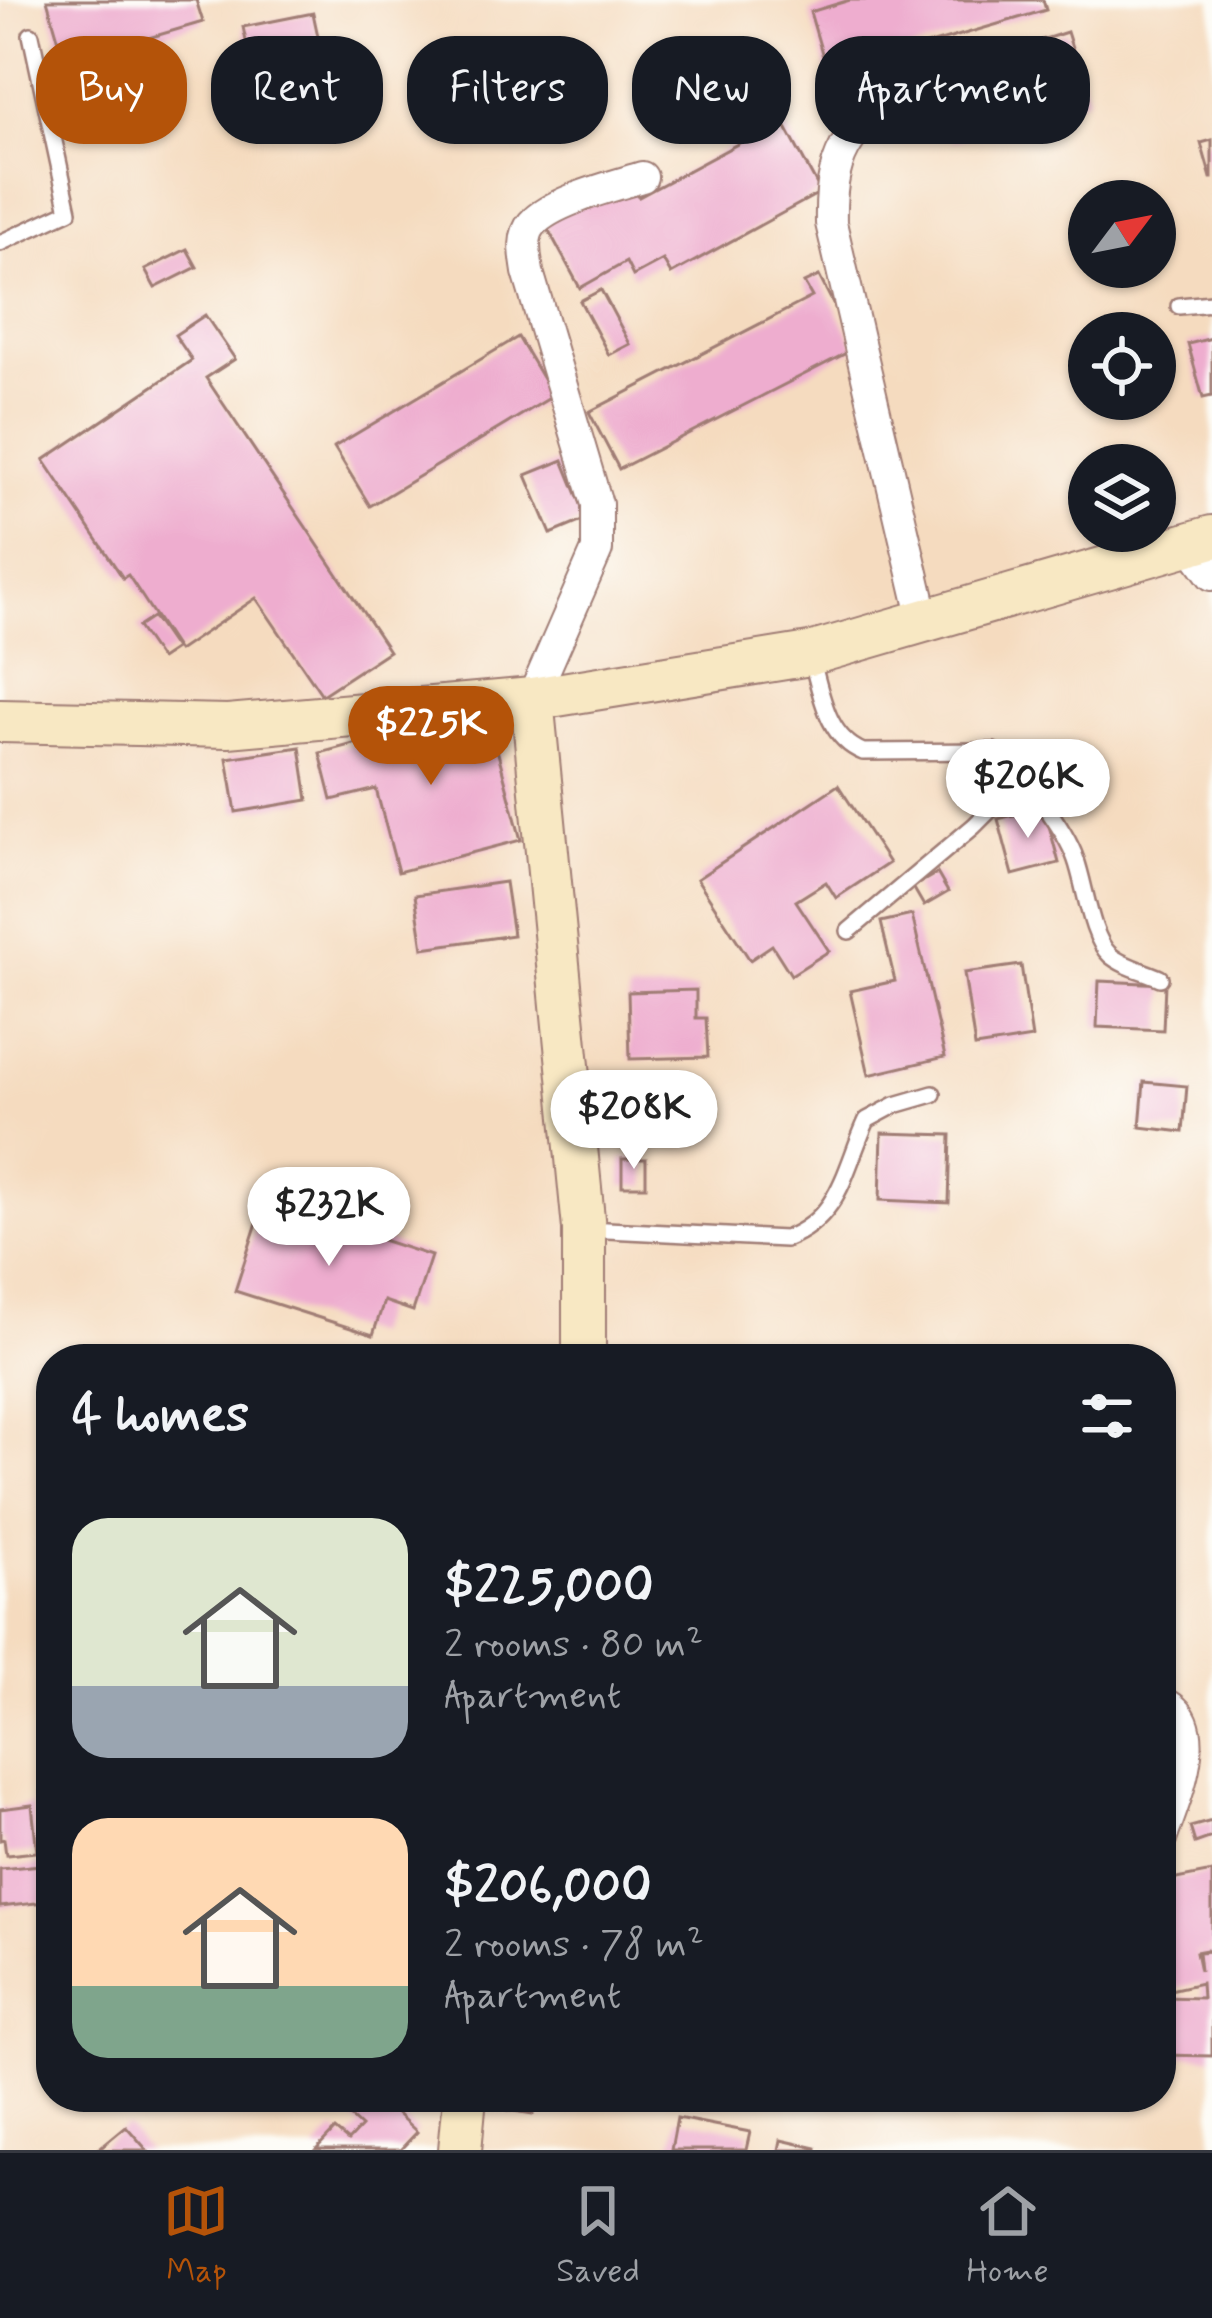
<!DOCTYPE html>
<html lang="en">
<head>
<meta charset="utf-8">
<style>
	:root { --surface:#171b24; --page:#20242c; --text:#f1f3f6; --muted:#9ea1a6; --line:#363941; --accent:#b45309 }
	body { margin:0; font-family:Mynerve,sans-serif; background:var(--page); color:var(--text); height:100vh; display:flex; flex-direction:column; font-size:45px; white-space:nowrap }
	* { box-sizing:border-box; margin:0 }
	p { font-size:39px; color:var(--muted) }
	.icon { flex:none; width:66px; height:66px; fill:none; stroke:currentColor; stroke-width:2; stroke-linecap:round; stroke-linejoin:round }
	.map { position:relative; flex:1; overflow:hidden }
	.side { position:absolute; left:36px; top:1344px; width:1140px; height:768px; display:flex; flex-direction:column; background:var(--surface); border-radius:48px; box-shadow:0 3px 9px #0004 }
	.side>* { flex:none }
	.top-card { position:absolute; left:36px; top:36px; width:1140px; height:108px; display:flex; gap:24px }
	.needle { width:78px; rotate:58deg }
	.fabs { position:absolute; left:1068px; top:180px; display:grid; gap:24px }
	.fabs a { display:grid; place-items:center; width:108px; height:108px; border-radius:50%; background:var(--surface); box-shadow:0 3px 9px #0004; font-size:60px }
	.price { position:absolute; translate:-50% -102px; padding:0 27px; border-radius:42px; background:#fff; color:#222; font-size:39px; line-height:78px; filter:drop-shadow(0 3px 6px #0008) }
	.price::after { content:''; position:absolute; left:50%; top:72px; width:36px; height:27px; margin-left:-18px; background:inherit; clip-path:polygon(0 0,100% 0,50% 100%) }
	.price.selected { background:var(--accent); color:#fff }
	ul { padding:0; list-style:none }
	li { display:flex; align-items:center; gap:36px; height:300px; padding:0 36px }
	li span { display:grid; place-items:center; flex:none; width:336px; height:240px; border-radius:36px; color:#555 }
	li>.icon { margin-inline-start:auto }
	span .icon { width:144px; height:144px; fill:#fffc; stroke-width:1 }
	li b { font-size:51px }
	h2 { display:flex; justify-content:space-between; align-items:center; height:144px; padding:0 36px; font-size:51px }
	.chip { padding:0 42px; border-radius:48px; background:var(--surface); box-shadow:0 3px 9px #0004; font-size:42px; line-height:108px }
	.chip.selected { background:var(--accent); color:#fff }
	.tabs { display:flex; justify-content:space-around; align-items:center; height:168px; border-top:3px solid var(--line); background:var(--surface); font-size:33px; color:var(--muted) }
	.tabs a { display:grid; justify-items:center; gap:6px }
	.tabs .selected { color:var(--accent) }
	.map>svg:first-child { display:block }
	.building { fill:#eeadcf }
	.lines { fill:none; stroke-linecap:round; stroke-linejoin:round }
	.lane-casing { stroke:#a07d75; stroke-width:20 }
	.street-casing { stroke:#a07d75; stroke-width:34 }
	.secondary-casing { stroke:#a07d75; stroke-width:46 }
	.lane { stroke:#fff; stroke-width:15 }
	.street { stroke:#fff; stroke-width:30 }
	.secondary { stroke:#f8e8c3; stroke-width:42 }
</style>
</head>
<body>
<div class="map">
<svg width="1212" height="2150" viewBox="0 0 1212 2150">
	<rect width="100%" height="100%" fill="#fdfcf7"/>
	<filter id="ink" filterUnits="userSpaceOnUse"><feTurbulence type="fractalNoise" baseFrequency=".00833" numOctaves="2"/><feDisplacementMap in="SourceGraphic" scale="24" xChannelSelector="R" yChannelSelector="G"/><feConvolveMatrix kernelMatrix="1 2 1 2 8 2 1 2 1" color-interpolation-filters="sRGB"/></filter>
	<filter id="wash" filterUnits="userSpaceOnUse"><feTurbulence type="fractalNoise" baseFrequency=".004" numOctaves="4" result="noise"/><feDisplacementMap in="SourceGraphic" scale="48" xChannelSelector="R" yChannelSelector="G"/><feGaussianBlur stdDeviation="2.7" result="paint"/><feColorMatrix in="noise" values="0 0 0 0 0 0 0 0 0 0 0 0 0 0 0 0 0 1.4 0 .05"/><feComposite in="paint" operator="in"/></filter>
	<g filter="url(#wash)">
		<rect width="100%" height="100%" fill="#f5dbbf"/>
		<g id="blocks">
			<!-- building -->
			<g class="building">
				<polygon points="47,0 196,0 203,22 104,51 106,57 152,43 161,76 76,100"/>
				<polygon points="850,0 1043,0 1046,10 828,74 810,12"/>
				<polygon points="313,13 329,88 259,102 243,27"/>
				<polygon points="1067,32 1088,98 952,141 931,75"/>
				<polygon points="782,120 821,192 671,274 663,260 633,276 626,262 580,288 541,216 624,170 639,197"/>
				<polygon points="1212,140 1212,178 1211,178 1201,143"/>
				<polygon points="187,249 197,267 155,288 145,270"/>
				<polygon points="819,276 856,348 619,469 589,412 812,297 804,283"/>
				<polygon points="601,290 630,344 609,355 580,301"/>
				<polygon points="205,315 235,359 206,378 389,651 322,695 256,598 178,651 128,575 123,578 44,460 192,360 175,335"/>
				<polygon points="518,337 553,396 370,506 334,447"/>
				<polygon points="1212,338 1212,396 1203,398 1188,344"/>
				<polygon points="563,460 587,519 551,534 526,475"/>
				<polygon points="153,617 175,649 160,659 138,627"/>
				<polygon points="486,708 521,840 398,872 376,789 332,800 320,753"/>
				<polygon points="300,747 308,800 236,812 227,758"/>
				<polygon points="838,785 889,863 836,898 826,882 796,901 829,951 791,975 772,945 750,960 697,879"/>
				<polygon points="1044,807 1059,863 1013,875 998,819"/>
				<polygon points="937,873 948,892 924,906 913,887"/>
				<polygon points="505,882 513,935 423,948 415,895"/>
				<polygon points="912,915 945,1057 869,1075 850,991 895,981 881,922"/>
				<polygon points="1021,965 1032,1038 975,1047 964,973"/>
				<polygon points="1099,981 1165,984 1163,1030 1097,1027"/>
				<polygon points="696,990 696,1018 706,1018 708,1057 630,1059 628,992"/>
				<polygon points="1144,1082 1187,1086 1183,1132 1140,1127"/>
				<polygon points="882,1133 951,1135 949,1203 880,1200"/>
				<rect x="622" y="1159" width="24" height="27"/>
				<polygon points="264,1201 431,1256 413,1311 384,1301 373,1335 235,1291"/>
				<polygon points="32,1805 37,1852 6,1855 4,1839 0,1840 0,1809"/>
				<polygon points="1212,1821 1212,1837 1195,1843 1190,1827"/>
				<polygon points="41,1865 45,1902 0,1907 0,1869"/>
				<polygon points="1212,1872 1212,1949 1196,1952 1200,1971 1198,1952 1212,1951 1212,2056 1161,2055 1161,1997 1202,1998 1201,1983 1161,1992 1161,1882"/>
				<polygon points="365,2097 379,2097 417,2132 400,2150 316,2150 335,2130 348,2141 361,2127 348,2115"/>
				<polygon points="509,2097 535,2097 533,2114 508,2110"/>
				<polygon points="677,2118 750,2132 746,2150 671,2150"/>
				<polygon points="126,2126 147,2150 97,2150"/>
				<polygon points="781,2140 816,2148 816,2150 779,2150"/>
			</g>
		</g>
	</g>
	<g filter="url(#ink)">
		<use href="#blocks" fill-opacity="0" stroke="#a07d75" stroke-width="3"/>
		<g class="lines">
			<!-- lane casing -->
			<g class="lane-casing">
				<g id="lane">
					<polyline points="0,243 69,211 31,35"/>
					<polyline points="1179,306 1212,303"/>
					<path d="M811,657c10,35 15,80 52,95l130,-1c26,15 73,79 83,109 9,25 15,78 34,95 12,11 35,16 50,23"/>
					<polyline points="849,931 974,826 1021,779"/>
					<path d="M587,1229l198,10c56,-22 59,-69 82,-119l28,-15 38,-11"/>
					<polyline points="51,1687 46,1697 51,1823"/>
				</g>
			</g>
			<!-- street casing -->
			<g class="street-casing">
				<g id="street">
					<path d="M919,84c-64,39 -90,60 -88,139l93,397"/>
					<polyline points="1188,542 1212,575"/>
					<path d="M532,699l65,-149v-46l-69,-232c-2,-15 -7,-35 4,-48 20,-23 81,-38 110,-47"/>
					<path d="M1161,1702c51,19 12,101 0,138"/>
				</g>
			</g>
			<!-- secondary casing -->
			<g class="secondary-casing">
				<g id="secondary">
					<polyline points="532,699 584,1229 584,1359"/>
					<polyline points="0,721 228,726 532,699 810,654 1212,537"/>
					<polyline points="460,2150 465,2097"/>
				</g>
			</g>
			<!-- lane -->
			<use href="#lane" class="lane"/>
			<!-- street -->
			<use href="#street" class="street"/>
			<!-- secondary -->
			<use href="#secondary" class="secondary"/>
		</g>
	</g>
</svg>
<div class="fabs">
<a><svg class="needle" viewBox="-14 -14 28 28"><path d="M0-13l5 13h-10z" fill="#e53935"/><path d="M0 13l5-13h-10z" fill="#9ea1a6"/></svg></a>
<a><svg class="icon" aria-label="locate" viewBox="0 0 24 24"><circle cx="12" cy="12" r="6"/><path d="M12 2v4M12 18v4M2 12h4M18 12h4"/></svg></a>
<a><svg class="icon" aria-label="layers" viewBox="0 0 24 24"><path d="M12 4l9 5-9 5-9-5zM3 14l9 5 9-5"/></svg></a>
</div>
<b class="price selected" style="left:431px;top:788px">$225K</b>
<b class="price" style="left:1028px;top:841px">$206K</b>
<b class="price" style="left:634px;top:1172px">$208K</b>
<b class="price" style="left:329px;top:1269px">$232K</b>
<div class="top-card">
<a class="chip selected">Buy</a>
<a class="chip">Rent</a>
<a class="chip">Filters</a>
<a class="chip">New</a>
<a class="chip">Apartment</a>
</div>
<section class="side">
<h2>4 homes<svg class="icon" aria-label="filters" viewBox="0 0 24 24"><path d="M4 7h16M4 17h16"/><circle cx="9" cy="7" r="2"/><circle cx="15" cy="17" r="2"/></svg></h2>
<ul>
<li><span style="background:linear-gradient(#dfe7d0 70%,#9aa5b1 0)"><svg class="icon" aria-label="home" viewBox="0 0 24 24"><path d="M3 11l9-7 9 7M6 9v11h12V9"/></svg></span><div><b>$225,000</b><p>2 rooms · 80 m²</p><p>Apartment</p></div></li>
<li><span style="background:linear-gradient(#ffd9b3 70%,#7fa58c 0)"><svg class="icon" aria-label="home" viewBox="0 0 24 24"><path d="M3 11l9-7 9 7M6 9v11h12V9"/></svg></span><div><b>$206,000</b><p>2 rooms · 78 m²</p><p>Apartment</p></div></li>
</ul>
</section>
</div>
<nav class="tabs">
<a class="selected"><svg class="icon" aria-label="map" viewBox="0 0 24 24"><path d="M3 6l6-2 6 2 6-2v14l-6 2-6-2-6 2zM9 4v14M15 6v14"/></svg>Map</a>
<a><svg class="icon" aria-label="saved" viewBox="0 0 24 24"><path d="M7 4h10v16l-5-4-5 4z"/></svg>Saved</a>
<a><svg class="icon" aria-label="home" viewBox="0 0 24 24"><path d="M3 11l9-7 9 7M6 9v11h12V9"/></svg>Home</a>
</nav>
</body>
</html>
